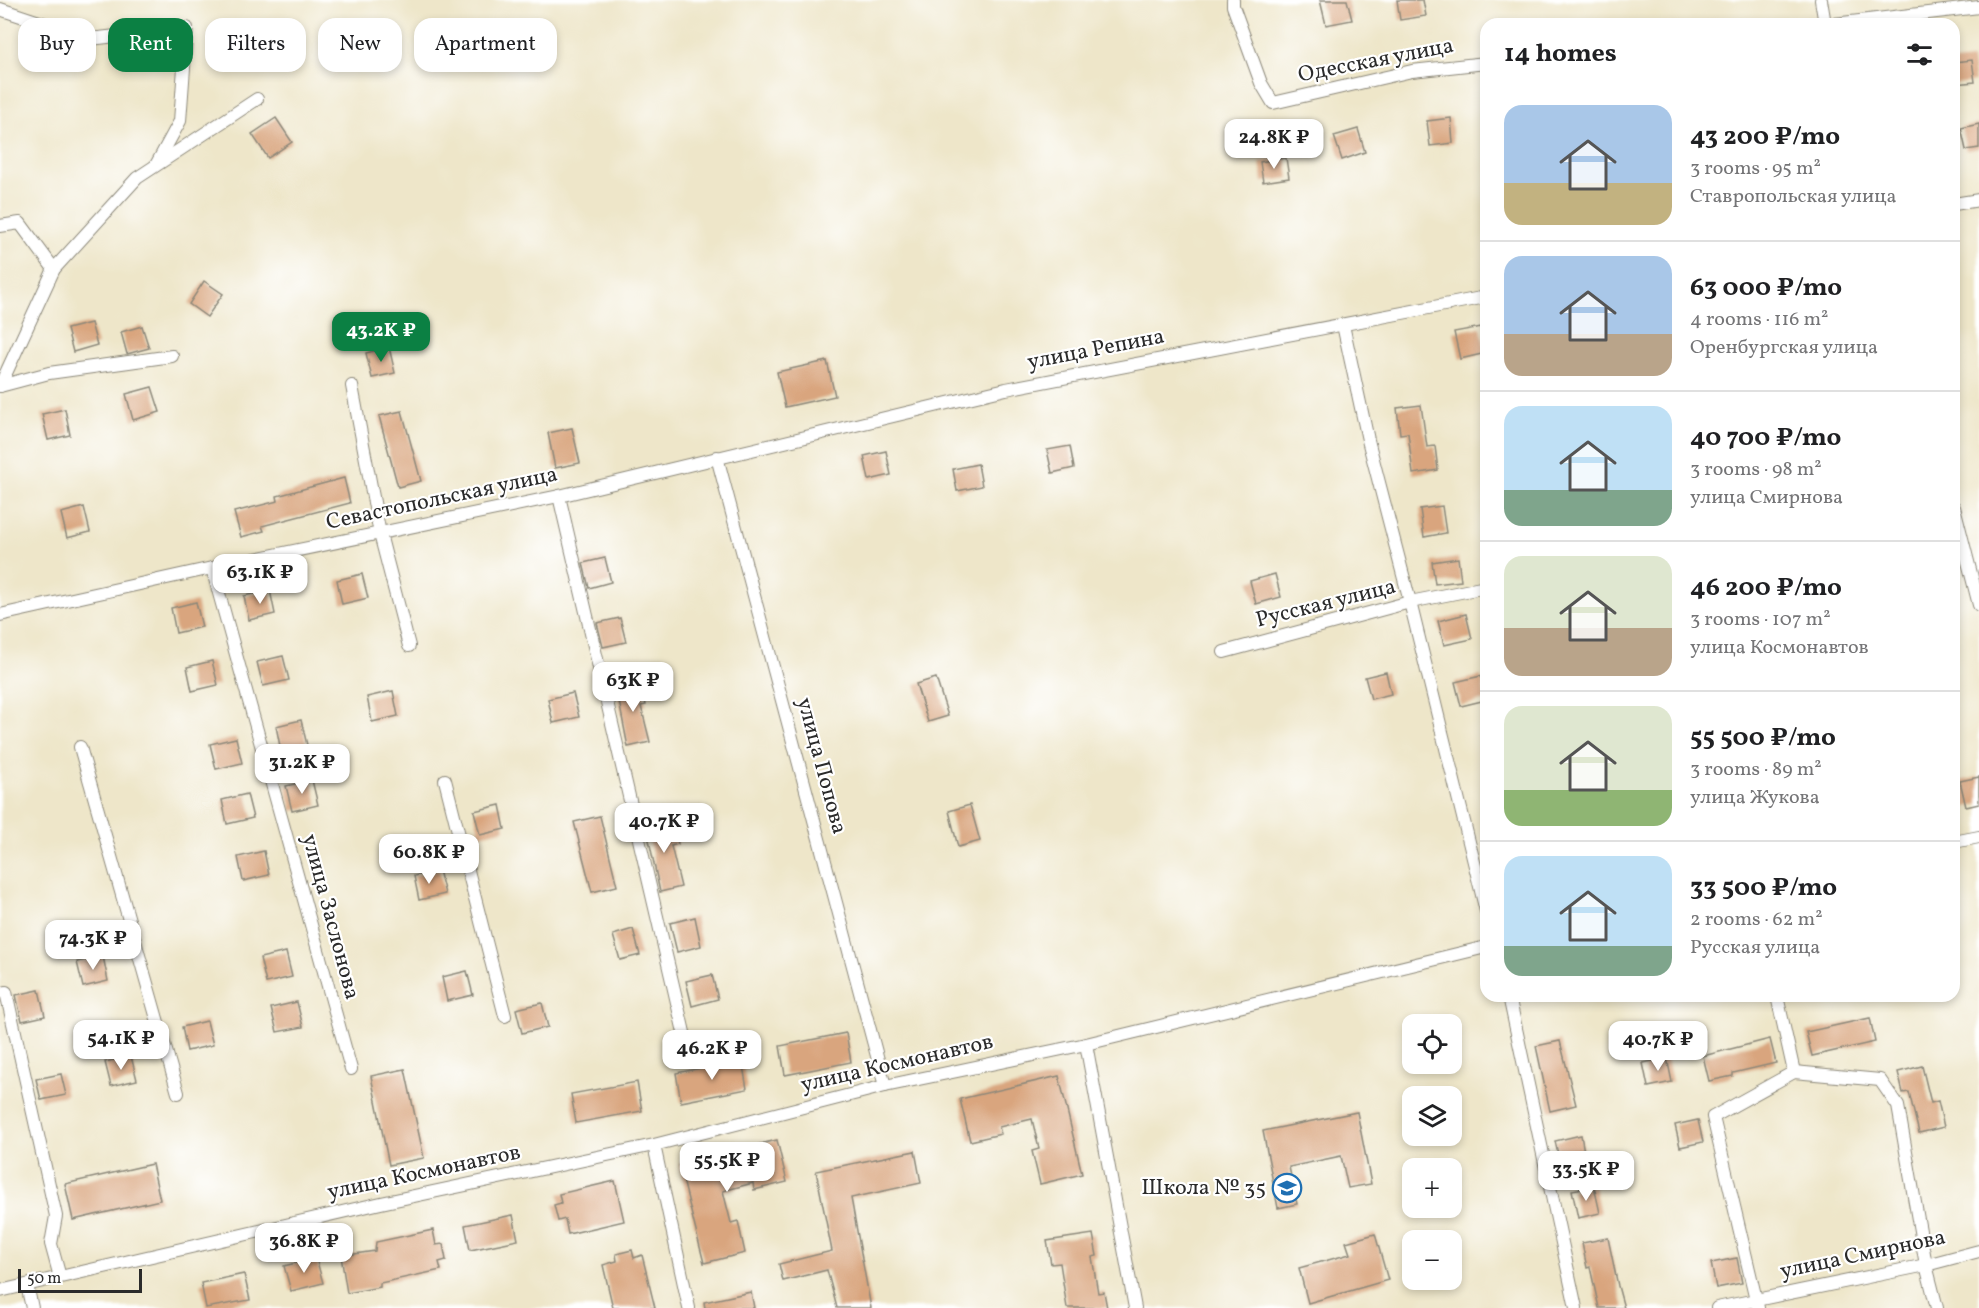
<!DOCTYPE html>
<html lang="en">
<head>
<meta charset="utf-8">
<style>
	:root { --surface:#fff; --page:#f2f2f2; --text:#202124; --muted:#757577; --line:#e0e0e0; --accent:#0b8043 }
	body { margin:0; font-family:Vollkorn,serif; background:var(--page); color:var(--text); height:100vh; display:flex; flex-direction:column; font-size:22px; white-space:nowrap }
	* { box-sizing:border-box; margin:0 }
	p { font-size:20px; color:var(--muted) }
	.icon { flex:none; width:33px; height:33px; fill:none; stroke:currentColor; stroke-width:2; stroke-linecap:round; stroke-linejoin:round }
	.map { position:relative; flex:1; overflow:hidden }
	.drawer { position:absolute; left:1480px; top:18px; width:480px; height:984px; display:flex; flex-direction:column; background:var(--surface); border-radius:18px; box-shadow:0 3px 9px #0003 }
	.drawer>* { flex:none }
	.top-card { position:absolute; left:18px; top:18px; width:570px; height:54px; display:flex; gap:12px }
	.controls { position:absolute; left:1402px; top:1014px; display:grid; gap:12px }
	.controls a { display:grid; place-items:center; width:60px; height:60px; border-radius:12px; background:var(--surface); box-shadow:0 3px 9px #0003; font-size:30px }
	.scale { position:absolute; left:18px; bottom:15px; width:124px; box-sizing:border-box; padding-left:6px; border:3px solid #2b2b2b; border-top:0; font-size:16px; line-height:21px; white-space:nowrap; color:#2b2b2b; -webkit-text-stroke:4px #fff; paint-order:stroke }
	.price { position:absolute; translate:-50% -51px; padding:0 14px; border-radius:12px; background:#fff; color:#222; font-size:20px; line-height:39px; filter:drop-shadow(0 2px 3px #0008) }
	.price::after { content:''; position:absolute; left:50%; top:36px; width:18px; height:14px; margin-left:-9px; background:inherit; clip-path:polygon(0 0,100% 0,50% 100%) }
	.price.current { background:var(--accent); color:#fff }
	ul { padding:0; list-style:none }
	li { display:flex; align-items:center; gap:18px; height:150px; padding:0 24px }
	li+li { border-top:2px solid var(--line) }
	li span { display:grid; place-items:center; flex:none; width:168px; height:120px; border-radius:18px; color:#555 }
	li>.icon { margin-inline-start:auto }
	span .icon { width:72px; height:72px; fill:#fffc; stroke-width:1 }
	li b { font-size:26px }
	h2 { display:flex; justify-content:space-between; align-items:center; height:72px; padding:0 24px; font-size:26px }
	.chip { padding:0 21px; border-radius:18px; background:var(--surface); box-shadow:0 3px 9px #0003; font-size:21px; line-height:54px }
	.chip.current { background:var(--accent); color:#fff }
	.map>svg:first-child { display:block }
	.building { fill:#d9a57e }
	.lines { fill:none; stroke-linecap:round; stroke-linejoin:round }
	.street-casing { stroke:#8c887a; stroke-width:14 }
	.street { stroke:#fff; stroke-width:12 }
	.labels { text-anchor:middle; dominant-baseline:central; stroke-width:4.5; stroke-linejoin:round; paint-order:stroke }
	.street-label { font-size:22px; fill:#2b2b2b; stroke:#fff }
	.poi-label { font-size:22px; fill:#2b2b2b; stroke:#fff; text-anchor:end }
</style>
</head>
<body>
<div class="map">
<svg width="1979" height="1308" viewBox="0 0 1979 1308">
	<rect width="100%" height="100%" fill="#fff"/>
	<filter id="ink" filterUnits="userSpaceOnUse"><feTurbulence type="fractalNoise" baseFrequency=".0167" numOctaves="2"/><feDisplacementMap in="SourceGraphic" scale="12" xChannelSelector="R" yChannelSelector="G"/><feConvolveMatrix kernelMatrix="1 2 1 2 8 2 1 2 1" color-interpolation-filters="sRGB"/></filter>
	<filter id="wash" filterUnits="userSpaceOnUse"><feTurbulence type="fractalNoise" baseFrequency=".008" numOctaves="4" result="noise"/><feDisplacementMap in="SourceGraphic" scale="24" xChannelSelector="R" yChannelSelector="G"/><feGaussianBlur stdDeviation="1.35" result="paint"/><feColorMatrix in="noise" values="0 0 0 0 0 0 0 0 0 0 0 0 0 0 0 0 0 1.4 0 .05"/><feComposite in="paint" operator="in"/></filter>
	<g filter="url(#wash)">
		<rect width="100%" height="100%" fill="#eee6c9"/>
		<g id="blocks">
			<!-- building -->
			<g class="building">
				<polygon points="1320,0 1347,0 1352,20 1326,25"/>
				<polygon points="1397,0 1423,0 1426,16 1400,20"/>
				<polygon points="1972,60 1975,82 1954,84 1954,62"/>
				<polygon points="276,118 292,142 268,158 252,134"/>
				<polygon points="1451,118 1453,143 1430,146 1427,121"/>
				<polygon points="1979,124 1979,148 1966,150 1961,128"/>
				<polygon points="1358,129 1365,152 1342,160 1334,136"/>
				<polygon points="1286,158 1289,178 1263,182 1260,162"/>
				<polygon points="204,281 223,294 207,317 189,304"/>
				<polygon points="91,323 97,345 73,352 67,329"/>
				<polygon points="142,326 149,348 127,354 121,332"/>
				<polygon points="1481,327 1486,353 1460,359 1454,332"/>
				<polygon points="389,347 395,373 372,378 366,353"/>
				<polygon points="827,361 835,396 785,407 777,372"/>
				<polygon points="152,387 160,412 133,420 126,394"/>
				<polygon points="1421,405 1427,447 1435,446 1438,470 1413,474 1408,433 1400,434 1397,408"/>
				<polygon points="65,409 70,435 48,440 42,414"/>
				<polygon points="402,411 421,481 398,487 379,416"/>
				<polygon points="572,428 580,463 555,468 548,433"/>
				<polygon points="1070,446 1074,468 1052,473 1047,450"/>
				<polygon points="886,451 891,475 869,480 864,456"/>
				<polygon points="978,464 982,486 957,491 953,469"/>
				<polygon points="344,478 350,503 262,526 264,531 241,537 234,512 278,501 277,496"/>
				<polygon points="1442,506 1446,533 1424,537 1420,509"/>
				<polygon points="84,507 90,532 67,538 61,513"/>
				<polygon points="605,558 611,582 589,588 583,563"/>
				<polygon points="1458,558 1461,581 1435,584 1432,562"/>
				<polygon points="362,574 368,598 342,604 337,580"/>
				<polygon points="1275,574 1281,597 1256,604 1250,581"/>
				<polygon points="270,590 275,614 249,620 244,596"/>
				<polygon points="196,602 202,627 176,633 171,608"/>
				<polygon points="1466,614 1472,639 1444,645 1438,621"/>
				<polygon points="620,618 626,642 603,647 597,623"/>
				<polygon points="283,656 289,680 263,686 257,662"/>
				<polygon points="212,661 218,685 192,691 187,667"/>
				<polygon points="1386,672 1391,694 1371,699 1365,677"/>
				<polygon points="1481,676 1486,700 1461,706 1455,682"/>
				<polygon points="936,678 948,716 928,722 916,684"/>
				<polygon points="640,680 646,705 641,706 650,742 628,747 616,686"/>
				<polygon points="393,691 398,716 372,722 367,697"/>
				<polygon points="573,693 579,717 553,723 548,699"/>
				<polygon points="301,720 307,745 281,751 276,726"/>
				<polygon points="236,738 242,763 216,769 210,744"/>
				<polygon points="1979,777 1979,804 1966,807 1960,781"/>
				<polygon points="312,780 318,805 292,811 286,786"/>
				<polygon points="247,794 253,818 227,824 222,800"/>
				<polygon points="500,805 505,829 480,835 474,811"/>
				<polygon points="970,805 980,841 958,847 949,811"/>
				<polygon points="600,816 617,886 592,892 574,822"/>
				<polygon points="673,820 678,844 671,846 681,887 660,892 646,826"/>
				<polygon points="264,851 269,875 243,881 238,857"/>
				<polygon points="439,870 445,894 419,900 414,876"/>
				<polygon points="695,917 701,946 677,952 670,923"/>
				<polygon points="633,929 640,955 620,960 613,935"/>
				<polygon points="286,952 292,977 266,983 260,958"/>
				<polygon points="103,956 108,981 83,987 77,962"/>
				<polygon points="467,971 473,995 447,1001 442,977"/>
				<polygon points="712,975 718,999 692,1006 686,981"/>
				<polygon points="39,990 45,1016 22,1021 16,995"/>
				<polygon points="297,1002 303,1027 277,1032 271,1008"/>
				<polygon points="542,1003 548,1027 522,1033 516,1009"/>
				<polygon points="1870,1018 1875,1042 1812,1056 1806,1032"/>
				<polygon points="207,1021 213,1045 187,1051 182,1027"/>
				<polygon points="846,1033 851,1062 785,1075 780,1046"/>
				<polygon points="1770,1039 1776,1063 1733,1073 1733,1076 1709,1081 1703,1056"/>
				<polygon points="1560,1041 1576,1105 1550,1111 1536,1046"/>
				<polygon points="131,1056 137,1080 111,1086 105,1062"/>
				<polygon points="1667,1058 1672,1082 1648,1087 1643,1063"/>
				<polygon points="742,1060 747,1089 681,1102 676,1073"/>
				<polygon points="1922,1066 1931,1103 1938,1101 1944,1127 1919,1133 1909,1092 1903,1093 1898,1072"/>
				<polygon points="405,1069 424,1158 389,1165 371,1076"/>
				<polygon points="61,1074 66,1095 41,1100 36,1079"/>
				<polygon points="1059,1076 1082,1174 1040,1184 1032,1151 1039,1149 1032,1119 999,1127 1001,1134 970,1141 960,1099"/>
				<polygon points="637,1082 642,1111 576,1123 571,1094"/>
				<polygon points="1357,1112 1371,1184 1348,1188 1341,1156 1289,1167 1297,1204 1278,1208 1263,1131"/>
				<polygon points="1698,1120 1703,1142 1680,1147 1675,1125"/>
				<polygon points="1581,1135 1585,1158 1560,1163 1555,1141"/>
				<polygon points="777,1140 787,1182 754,1190 753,1183 723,1191 731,1223 738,1221 745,1253 704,1263 679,1164"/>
				<polygon points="915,1151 921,1183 851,1198 871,1308 837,1308 827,1270 783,1281 779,1264 832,1251 816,1171"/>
				<polygon points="152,1164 160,1200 73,1220 65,1184"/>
				<polygon points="615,1181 624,1221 568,1234 565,1219 558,1221 554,1205 561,1203 559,1194"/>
				<polygon points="1594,1186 1600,1213 1578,1218 1572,1190"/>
				<polygon points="513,1215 518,1240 470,1250 465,1225"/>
				<polygon points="433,1230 436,1245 443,1244 446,1260 439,1262 441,1270 380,1283 380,1287 347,1293 341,1256 375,1251 376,1242"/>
				<polygon points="1093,1234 1097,1256 1092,1257 1098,1293 1104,1292 1107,1308 1067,1308 1060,1263 1051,1264 1047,1241"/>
				<polygon points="1375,1234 1388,1280 1308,1303 1299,1268 1350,1254 1346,1242"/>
				<polygon points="1608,1238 1618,1286 1624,1308 1599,1308 1590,1267 1587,1268 1582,1243"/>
				<polygon points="632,1250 634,1258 642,1255 655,1308 613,1308 603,1265 617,1261 616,1254"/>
				<polygon points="316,1258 323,1283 291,1291 284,1266"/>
				<polygon points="1737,1258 1742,1283 1716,1288 1711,1263"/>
				<polygon points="244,1274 250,1300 206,1308 201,1283"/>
				<polygon points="751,1292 754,1308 705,1308 704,1302"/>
			</g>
		</g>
	</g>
	<g filter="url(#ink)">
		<use href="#blocks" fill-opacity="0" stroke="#8c887a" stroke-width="1.5"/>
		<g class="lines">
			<!-- street casing -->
			<g class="street-casing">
				<g id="street">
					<polyline points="1233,0 1233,6 1261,83 1273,103 1412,71 1486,63"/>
					<polyline points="1821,0 1825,24"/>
					<polyline points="0,9 90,39 187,28 180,121 156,165"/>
					<polyline points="1834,24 1979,7"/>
					<polyline points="1954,204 1979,200"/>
					<polyline points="0,226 20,223 54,269"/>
					<polyline points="1343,325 1368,440 1410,602 1486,587"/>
					<polyline points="0,386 54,269 137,178 257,99"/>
					<polyline points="0,386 49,373 172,356"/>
					<polyline points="352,386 380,534 409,646"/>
					<polyline points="717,457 885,1086"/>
					<polyline points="559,496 686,1041"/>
					<polyline points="1954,507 1979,605"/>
					<polyline points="212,568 351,1069"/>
					<polyline points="0,615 212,568 559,496 1006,389 1486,297"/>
					<polyline points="1224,652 1410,602 1486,911"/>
					<polyline points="80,747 178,1093"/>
					<polyline points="445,780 505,1016"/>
					<polyline points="1954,842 1979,837"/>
					<polyline points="6,992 56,1216 51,1244 60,1277"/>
					<polyline points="1509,996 1576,1308"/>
					<polyline points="1086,1044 1135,1308"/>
					<polyline points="1794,1072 1880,1080 1898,1106 1926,1265 1937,1308"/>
					<polyline points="654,1145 689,1308"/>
					<polyline points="27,1285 32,1308"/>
					<polyline points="0,1291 381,1203 654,1145 885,1086 1086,1044 1486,947"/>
					<polyline points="1717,1308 1926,1265 1979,1251"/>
					<polyline points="1758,1308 1713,1117 1794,1072 1777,996"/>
				</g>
			</g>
			<!-- street -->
			<use href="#street" class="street"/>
		</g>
	</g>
	<!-- icons -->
	<defs>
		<g id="school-ring" transform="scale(1.5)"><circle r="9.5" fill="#fff" stroke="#1f6fb2" stroke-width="1.5"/><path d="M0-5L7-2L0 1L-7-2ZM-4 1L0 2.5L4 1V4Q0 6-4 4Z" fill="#1f6fb2"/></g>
	</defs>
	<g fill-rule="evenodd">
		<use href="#school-ring" x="1287" y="1188"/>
	</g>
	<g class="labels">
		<!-- street labels -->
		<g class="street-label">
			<text transform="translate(1376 61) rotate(-11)">Одесская улица</text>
			<text transform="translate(1096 350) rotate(-11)">улица Репина</text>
			<text transform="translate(442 499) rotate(-12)">Севастопольская улица</text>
			<text transform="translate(1326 604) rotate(-14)">Русская улица</text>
			<text transform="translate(821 766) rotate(75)">улица Попова</text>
			<text transform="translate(330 917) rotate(75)">улица Заслонова</text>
			<text transform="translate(897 1064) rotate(-13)">улица Космонавтов</text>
			<text transform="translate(424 1173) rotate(-12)">улица Космонавтов</text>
			<text transform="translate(1863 1255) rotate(-12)">улица Смирнова</text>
		</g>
		<!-- poi labels -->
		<g class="poi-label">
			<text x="1266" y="1188">Школа № 35</text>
		</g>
	</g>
</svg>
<div class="controls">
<a><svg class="icon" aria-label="locate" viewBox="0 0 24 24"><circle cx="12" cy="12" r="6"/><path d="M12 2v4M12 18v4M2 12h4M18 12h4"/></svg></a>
<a><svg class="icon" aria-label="layers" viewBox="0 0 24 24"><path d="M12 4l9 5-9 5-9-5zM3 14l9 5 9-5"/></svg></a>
<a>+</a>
<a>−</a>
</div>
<div class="scale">50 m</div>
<b class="price" style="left:1274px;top:170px">24.8K ₽</b>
<b class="price current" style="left:381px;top:363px">43.2K ₽</b>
<b class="price" style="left:260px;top:605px">63.1K ₽</b>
<b class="price" style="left:633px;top:713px">63K ₽</b>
<b class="price" style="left:302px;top:795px">31.2K ₽</b>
<b class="price" style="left:664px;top:854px">40.7K ₽</b>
<b class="price" style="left:429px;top:885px">60.8K ₽</b>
<b class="price" style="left:93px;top:971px">74.3K ₽</b>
<b class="price" style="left:121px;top:1071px">54.1K ₽</b>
<b class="price" style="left:1658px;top:1072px">40.7K ₽</b>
<b class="price" style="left:712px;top:1081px">46.2K ₽</b>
<b class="price" style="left:727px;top:1193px">55.5K ₽</b>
<b class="price" style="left:1586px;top:1202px">33.5K ₽</b>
<b class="price" style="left:304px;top:1274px">36.8K ₽</b>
<div class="top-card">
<a class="chip">Buy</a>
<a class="chip current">Rent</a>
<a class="chip">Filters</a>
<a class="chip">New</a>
<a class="chip">Apartment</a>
</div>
<section class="drawer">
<h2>14 homes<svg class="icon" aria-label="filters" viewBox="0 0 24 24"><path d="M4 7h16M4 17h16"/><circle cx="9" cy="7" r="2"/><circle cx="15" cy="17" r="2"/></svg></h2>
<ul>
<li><span style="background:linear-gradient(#a9c7e8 65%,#c2b280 0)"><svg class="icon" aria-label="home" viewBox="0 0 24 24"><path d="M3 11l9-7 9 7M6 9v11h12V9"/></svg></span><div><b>43 200 ₽/mo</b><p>3 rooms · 95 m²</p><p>Ставропольская улица</p></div></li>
<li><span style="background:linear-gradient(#a9c7e8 65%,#b9a48a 0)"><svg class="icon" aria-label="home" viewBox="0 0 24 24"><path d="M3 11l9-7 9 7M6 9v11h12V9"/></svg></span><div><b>63 000 ₽/mo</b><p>4 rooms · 116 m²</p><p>Оренбургская улица</p></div></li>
<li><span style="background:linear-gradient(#bfe0f5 70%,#7fa58c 0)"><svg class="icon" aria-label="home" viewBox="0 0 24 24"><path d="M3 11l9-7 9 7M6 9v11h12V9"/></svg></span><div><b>40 700 ₽/mo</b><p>3 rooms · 98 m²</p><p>улица Смирнова</p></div></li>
<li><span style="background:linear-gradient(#dfe7d0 60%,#b9a48a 0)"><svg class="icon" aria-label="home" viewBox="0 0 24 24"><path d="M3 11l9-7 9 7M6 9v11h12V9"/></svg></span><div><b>46 200 ₽/mo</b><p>3 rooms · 107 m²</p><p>улица Космонавтов</p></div></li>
<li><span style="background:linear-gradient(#dfe7d0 70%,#8fb573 0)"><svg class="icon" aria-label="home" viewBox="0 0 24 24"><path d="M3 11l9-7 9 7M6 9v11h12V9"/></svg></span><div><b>55 500 ₽/mo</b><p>3 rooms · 89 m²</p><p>улица Жукова</p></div></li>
<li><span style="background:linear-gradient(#bfe0f5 75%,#7fa58c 0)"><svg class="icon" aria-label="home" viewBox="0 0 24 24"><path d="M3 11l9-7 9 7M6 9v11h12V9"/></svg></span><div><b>33 500 ₽/mo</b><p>2 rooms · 62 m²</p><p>Русская улица</p></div></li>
</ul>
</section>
</div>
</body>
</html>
